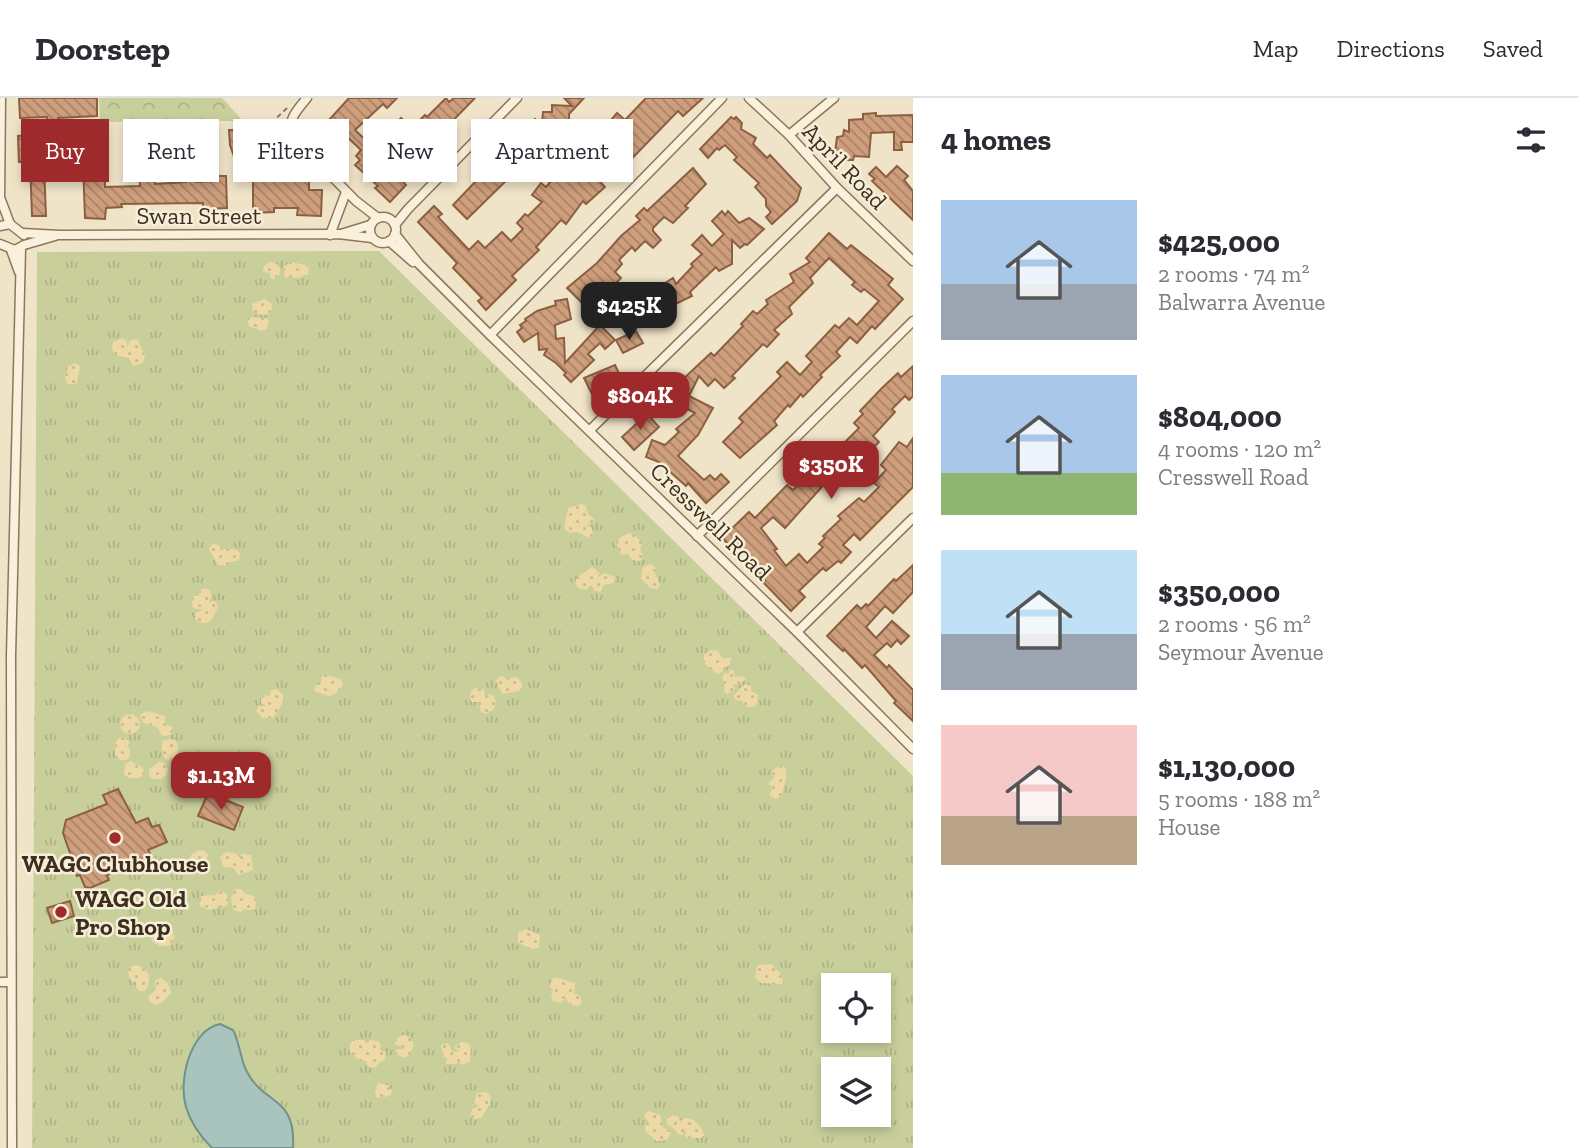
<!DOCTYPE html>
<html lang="en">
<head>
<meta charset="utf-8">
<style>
	:root { --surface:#fff; --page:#f7f7f7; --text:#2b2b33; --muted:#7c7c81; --line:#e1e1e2; --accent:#9e2a2b }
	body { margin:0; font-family:"Zilla Slab",serif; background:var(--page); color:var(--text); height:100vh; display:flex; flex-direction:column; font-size:26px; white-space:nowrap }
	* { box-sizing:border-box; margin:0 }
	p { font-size:23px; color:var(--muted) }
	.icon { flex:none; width:38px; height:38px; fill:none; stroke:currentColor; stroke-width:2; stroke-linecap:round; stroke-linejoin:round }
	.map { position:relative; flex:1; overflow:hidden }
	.panel { display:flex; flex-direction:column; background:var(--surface); width:665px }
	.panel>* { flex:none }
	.top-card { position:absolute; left:21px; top:21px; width:665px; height:63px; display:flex; gap:14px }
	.tools { position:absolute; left:821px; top:875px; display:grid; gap:14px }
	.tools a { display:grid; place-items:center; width:70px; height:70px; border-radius:0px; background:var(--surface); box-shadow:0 4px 10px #0003; font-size:35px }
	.price { position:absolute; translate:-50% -60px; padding:0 16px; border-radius:14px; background:var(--accent); color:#fff; font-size:23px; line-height:46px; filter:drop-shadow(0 2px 4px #0008) }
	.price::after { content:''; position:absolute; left:50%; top:42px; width:21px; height:16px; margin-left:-10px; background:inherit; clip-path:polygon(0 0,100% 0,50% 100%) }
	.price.active { background:#222; color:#fff }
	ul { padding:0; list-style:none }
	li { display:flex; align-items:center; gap:21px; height:175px; padding:0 28px }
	li span { display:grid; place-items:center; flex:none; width:196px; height:140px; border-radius:0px; color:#555 }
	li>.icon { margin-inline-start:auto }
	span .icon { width:84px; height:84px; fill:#fffc; stroke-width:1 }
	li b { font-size:30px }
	h2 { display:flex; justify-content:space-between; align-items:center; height:84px; padding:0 28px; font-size:30px }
	.tag { padding:0 24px; border-radius:0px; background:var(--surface); box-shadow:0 4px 10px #0003; font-size:24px; line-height:63px }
	.tag.active { background:var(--accent); color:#fff }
	header { display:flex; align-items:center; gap:42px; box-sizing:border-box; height:98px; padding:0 35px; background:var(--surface); border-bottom:2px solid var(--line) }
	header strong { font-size:33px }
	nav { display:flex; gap:38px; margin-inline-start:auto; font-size:24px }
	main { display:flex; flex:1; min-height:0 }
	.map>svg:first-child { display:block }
	.grass { fill:url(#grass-tufts); fill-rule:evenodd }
	.forest { fill:url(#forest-crowns) }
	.sand { fill:url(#sand-dots) }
	.water { fill:#a9c4bc; stroke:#6f938a; stroke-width:2 }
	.building { fill:url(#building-back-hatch); stroke:#8d5f41; stroke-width:2 }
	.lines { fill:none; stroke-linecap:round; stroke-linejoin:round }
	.street-casing { stroke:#8d765c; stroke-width:11 }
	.path { stroke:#8d765c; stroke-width:2; stroke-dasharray:5 3.5; stroke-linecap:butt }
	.street { stroke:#faf1dc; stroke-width:8 }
	.poi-dot { fill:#9e2a2b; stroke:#f7eed8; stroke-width:2.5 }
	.labels { text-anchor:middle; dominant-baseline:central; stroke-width:5; stroke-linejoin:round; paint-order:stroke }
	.street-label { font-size:24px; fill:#3d2e20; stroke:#f7eed8 }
	.poi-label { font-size:24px; font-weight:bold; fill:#3d2e20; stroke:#f7eed8 }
</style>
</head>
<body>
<header>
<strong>Doorstep</strong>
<nav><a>Map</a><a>Directions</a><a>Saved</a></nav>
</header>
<main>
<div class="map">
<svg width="913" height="1050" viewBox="0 0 913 1050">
	<defs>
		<pattern id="grass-tufts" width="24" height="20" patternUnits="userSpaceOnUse" patternTransform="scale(1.75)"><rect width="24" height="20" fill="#c9cf9b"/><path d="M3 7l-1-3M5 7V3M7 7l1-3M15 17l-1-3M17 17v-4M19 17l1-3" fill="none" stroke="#aeb285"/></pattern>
		<pattern id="forest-crowns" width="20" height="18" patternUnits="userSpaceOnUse" patternTransform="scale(1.75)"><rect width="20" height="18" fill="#c9cf9b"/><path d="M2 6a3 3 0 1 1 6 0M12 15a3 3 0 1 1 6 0" fill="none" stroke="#aeb285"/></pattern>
		<pattern id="sand-dots" width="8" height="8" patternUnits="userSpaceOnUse" patternTransform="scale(1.75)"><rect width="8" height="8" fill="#ecd9a5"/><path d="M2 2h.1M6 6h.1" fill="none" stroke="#cbbb8e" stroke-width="1.8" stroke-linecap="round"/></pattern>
		<pattern id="building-back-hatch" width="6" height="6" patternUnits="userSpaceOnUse" patternTransform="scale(1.75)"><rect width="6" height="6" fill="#cf9f7d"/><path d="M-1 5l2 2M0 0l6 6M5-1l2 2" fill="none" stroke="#a98266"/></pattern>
	</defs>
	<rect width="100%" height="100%" fill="#f0e4c8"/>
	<!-- grass -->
	<path class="grass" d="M379,153l534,525v372h-881l5,-896zM833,887h45v46h-45zM833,971h45v46h-45z"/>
	<!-- forest -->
	<polygon class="forest" points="99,0 222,0 243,23 100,24"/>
	<!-- sand -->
	<g class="sand">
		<polygon points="270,164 276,165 280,170 279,178 274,181 270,180 270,175 263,174 264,168"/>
		<polygon points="291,164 305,167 309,172 308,177 298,180 285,179 283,169"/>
		<polygon points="265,201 272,206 271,215 262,217 253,214 252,206"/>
		<polygon points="249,219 267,220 269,224 267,231 261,233 249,228 247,222"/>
		<polygon points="122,240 127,243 127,250 130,241 138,242 145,258 143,265 133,268 129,260 115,257 112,250 113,244"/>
		<polygon points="75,265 80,268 77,285 72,287 67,285 65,280 68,268"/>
		<polygon points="582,406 586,408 588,416 594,421 594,424 587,427 592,430 593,437 590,440 577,434 570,435 564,430 568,410"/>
		<polygon points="629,435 634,436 642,445 640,451 643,459 640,463 632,462 628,456 621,457 617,447 619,440"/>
		<polygon points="213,445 220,448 220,453 226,450 237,452 240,456 239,462 231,464 226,468 218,467 209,451"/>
		<polygon points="650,466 656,470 655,475 660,487 658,491 650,490 641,480 642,470"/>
		<polygon points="592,469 600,474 597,480 604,475 615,479 614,485 603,487 601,494 595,493 591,487 586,492 578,490 575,485 577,479"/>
		<path d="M205,490l4,1 3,6 -3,7 6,-1 3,6 -7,14c-6,3 -14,3 -16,-4l1,-5 8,-2 -11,-2 -1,-5 2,-7h5v-6z"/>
		<polygon points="711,552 718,553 722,560 732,560 731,565 718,577 704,565 704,557"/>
		<polygon points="730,571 734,573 735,579 743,578 746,581 738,587 733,586 735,592 727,596 724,593 725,586 722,579 725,575 728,576"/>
		<polygon points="325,576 342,582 343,587 332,599 314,593 315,588 321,586 321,580"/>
		<polygon points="503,578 508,583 512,579 518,580 522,585 522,590 519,593 502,596 496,583 499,579"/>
		<polygon points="745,586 751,588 751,593 758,597 757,606 754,609 746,609 742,603 736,602 733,598"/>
		<polygon points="474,590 484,591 485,599 490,596 494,598 496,604 494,611 486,616 481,614 479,604 472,604 470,601 470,595"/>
		<polygon points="276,591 283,596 283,605 273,620 262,620 256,613 259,608 266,608 261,605 261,600 265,597 269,598 271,592"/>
		<polygon points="146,613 165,618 165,626 172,629 171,637 162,638 157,629 143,625 140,617"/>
		<circle cx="130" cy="626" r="10"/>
		<polygon points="121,639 129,643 130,658 127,662 120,662 115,656 116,643"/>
		<polygon points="169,641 175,642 178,648 177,659 173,663 165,661 162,655 162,643"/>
		<polygon points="131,663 143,670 144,675 140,680 129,680 124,676 125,666"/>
		<path d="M159,664l6,1 3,7 -2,5c-4,5 -12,6 -17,1v-7z"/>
		<polygon points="779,668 785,669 787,675 782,698 776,701 770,698 770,694 774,691 768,685 774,680 772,673"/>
		<polygon points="198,752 205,753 208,757 205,769 199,772 191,770 189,764 191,757"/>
		<polygon points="227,754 235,755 239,759 242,756 251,757 253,772 239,777 233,770 223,769 220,759"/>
		<polygon points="236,791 241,791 246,796 254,798 256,804 255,811 249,812 244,811 241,814 233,812 231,800"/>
		<polygon points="220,792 227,796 228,804 226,808 219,810 217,805 217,810 208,812 200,808 199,802 201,798 215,797"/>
		<polygon points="159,829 162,832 166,830 172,832 175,839 170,848 160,848 152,843 151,834"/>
		<polygon points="526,831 540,837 539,850 532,851 518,845 518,835"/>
		<polygon points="772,866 783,879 782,886 760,885 755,879 757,869 759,867"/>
		<path d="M135,867c14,2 18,15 10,26h-6l-3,-4v-5h-4l-4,-8 1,-6z"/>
		<path d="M554,879l21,6 -1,10 6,3 2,4 -2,5c-7,3 -12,-2 -15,-7l-3,5 -9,-2 -2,-5 2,-5 -4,-6z"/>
		<polygon points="161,880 168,885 171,895 162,905 155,907 150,904 148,898 156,892 155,882"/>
		<polygon points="404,937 410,939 414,947 410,957 404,960 395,955 397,951 404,951 395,946 397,940"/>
		<polygon points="354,942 364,942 367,946 370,942 378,943 381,947 380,952 386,954 385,962 379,965 375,970 368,969 366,963 360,963 350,954 350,946"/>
		<polygon points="462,944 468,945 471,950 470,963 463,967 458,964 456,966 446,966 447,960 444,959 441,947 448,945 452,953 457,954 459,952 455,951 455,948"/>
		<polygon points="378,985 388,987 392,992 391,997 381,1000 376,999 375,992"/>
		<polygon points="486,994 491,999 490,1006 481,1020 473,1021 470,1018 472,1011 479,1008 474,1005 477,995"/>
		<polygon points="647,1012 660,1017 663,1029 671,1034 667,1042 656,1043 645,1033 646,1025 649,1023 644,1019"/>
		<path d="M673,1017l5,1 2,5 5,-3c9,-1 20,11 19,20h-17l-2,-2 1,-8 -4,7 -4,-1 -5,-6 -6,-4v-5z"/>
	</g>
	<!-- water -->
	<path class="water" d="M220,926l13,6c7,13 7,29 14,42 18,34 49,23 46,76h-81c-12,-12 -21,-24 -26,-41 -8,-26 4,-77 34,-83z"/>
	<!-- building -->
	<g class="building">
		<polygon points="19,0 97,0 97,18 58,20 59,46 79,46 79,35 105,34 105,89 140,88 139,61 164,61 164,69 154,69 155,86 186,84 187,79 196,79 196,84 215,83 215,78 226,78 227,110 203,111 203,105 121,106 122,109 106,110 105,121 85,120 83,66 44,67 46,118 32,118 30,64 19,64 18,38 48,36 47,19 20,20"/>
		<polygon points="349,0 397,0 387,10 383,6 355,32 373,49 368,55 389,75 406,54 387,36 401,20 412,30 425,17 427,19 446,0 449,4 454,0 475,0 428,48 430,50 402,83 406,87 390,104 375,90 378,88 355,67 360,62 356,58 361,52 344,36 336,46 320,32"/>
		<polygon points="564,0 584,0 569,16 569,25 542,24 543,14 552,14 552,7 572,8"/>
		<polygon points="646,0 703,0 683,18 678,13 618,75 581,44 589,34 596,40 617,15 625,22"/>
		<polygon points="876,15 876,18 913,17 913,44 901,44 902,52 894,52 894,34 871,35 869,59 854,58 853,62 844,62 845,57 835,54 837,39 843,38 844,32 849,34 849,22 863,21 863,16"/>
		<polygon points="731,19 734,21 736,19 742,25 741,31 756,40 753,46 767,60 770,57 801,90 797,103 772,126 766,119 771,114 766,108 766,101 755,89 759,85 734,62 737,59 725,47 719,52 717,50 708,60 700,51"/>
		<polygon points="535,21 549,33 534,49 522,37 519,40 512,35 521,25 527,30"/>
		<polygon points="229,32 237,32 238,45 256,38 261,53 273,52 276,79 309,81 309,92 322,92 321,118 297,117 298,110 274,110 274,114 253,115 253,75 243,76 242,58 239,59 237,67 230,47"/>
		<polygon points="510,46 528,70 521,75 519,72 512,77 467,121 453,107 478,81 476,79 495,57"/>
		<polygon points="574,67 590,82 595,78 605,89 586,106 583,103 566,126 561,122 536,149 539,152 512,178 516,182 486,212 478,203 482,200 453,170 457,165 418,124 434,108 442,116 438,119 469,152 478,143 485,150 502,134 511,143 523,131 517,125 525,116 528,118 542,104 532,97 541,85 546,89 564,68 569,72"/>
		<polygon points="897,68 908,78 904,82 913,93 913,122 872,83 875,81 869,76 876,69 886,79"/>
		<polygon points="693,70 706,86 685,108 688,110 673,125 664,119 653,130 653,133 661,142 653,150 645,143 635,153 632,149 619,162 622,166 615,174 621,180 608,193 605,189 586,208 584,207 567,190 597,165 621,138 640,122 636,118 644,110 647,113"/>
		<polygon points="722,113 725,117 728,113 739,125 749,120 764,131 747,147 745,146 740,150 732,142 732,166 719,173 716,169 690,194 692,198 661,213 661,217 640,220 639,214 636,215 634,202 666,198 662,192 667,189 665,185 673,180 676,186 693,168 691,166 702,156 692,147 702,137 712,148 724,136 712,123"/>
		<polygon points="829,135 847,151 851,147 893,181 888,187 903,201 875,231 872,228 857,245 850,239 836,254 840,258 820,277 822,279 803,299 801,296 790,309 788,307 774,323 777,327 740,360 723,344 743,324 739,320 781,278 777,274 787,264 800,277 812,264 806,258 835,227 839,230 849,220 857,227 879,203 864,191 861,194 852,187 855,184 829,160 810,180 813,185 789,209 792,216 774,232 779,236 767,249 763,246 732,278 735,280 724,290 715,281 708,288 699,278 689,298 713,310 698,337 678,358 704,382 710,377 715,382 721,376 729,384 706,405 688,385 686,388 659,364 646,359 652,342 665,347 679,334 676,331 695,315 672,303 683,281 711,255 714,258 743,228 741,226 753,213 757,216 768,206 766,202 794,184 790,176 810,164 806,160"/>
		<polygon points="567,201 571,221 555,227 556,241 564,240 565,265 600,227 615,242 605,251 600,245 588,256 594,262 571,284 564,277 566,275 556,265 544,257 547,251 539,252 538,235 524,244 517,234 522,230 520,227 526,223 525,221 537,213 556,207 555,203"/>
		<polygon points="636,233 643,245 623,255 616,242"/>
		<polygon points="615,267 621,280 593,298 584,280"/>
		<polygon points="913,268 913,298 909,302 905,298 892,311 895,314 873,338 879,344 862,361 845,345 844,370 828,382 785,430 773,419 761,430 777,451 774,452 786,468 799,456 807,465 823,449 819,446 825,440 823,438 841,421 838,418 859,400 864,404 879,389 874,385 886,372 881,367 899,344 907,349 913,340 913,389 860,442 854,436 843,447 851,454 841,465 838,463 826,473 823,470 799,493 805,499 791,513 763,484 765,483 740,450 736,454 722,440 749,414 755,420 787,387 793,392 810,376 806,371 823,351 830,346 845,344 859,330 854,325 863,316 860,313 882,290 898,275 901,279"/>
		<polygon points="647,316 659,329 634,352 622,339"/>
		<polygon points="913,467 913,494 893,515 885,508 866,529 876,540 892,523 909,538 901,546 897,542 891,549 887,545 874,557 887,570 889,567 913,592 913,623 894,605 896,603 865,567 862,570 844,551 843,553 827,538 857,507 861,511 866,506 868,508 894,481 896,483"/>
		<polygon points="118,691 136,725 148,720 152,729 159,727 167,744 148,752 151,757 107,777 109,782 90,790 85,789 80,777 77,778 68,758 71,758 63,735 66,722 107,706 103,697"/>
		<polygon points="208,695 243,709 234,732 198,718"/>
		<polygon points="70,803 74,818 52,825 47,810"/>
	</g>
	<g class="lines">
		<!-- street casing -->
		<g class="street-casing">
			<g id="street">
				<path d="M307,0c-12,14 -22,24 -11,42l60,61 22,17"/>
				<polyline points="749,0 789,37 837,90 913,163"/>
				<polyline points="789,37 834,0"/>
				<polyline points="1,102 10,126"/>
				<polyline points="0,104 1,0"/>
				<circle cx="383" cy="132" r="13"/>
				<polyline points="395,127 408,111 517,0"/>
				<polyline points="0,128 10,126 24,137"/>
				<polyline points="22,135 60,137 338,136 372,140"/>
				<polyline points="341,136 370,127"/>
				<polyline points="395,136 419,166 490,237 797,534 913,651"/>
				<polyline points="330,137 346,94"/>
				<polyline points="389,143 413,164"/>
				<polyline points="0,146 15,152 24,147 55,138"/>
				<polyline points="11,152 19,174"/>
				<polyline points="490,237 722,0"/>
				<polyline points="590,332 837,90"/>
				<polyline points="697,438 913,223"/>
				<polyline points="797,534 913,420"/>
				<polyline points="0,884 11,884"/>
				<polyline points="12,1050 11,558 21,150"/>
			</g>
		</g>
		<!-- path -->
		<polyline class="path" points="287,10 265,31 319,79"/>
		<!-- street -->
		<use href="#street" class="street"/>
	</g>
	<!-- markers -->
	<g class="poi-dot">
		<circle cx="115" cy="740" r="7"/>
		<circle cx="61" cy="814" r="7"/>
	</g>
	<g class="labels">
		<!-- street labels -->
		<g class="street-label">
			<text transform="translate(845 68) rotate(46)">April Road</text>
			<text x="199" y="117">Swan Street</text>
			<text transform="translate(711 423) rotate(44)">Cresswell Road</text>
		</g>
		<!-- poi labels -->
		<g class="poi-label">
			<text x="115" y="765">WAGC Clubhouse</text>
			<text x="75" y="800" text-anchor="start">WAGC Old<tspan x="75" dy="28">Pro Shop</tspan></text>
		</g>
	</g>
</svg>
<div class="tools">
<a><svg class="icon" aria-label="locate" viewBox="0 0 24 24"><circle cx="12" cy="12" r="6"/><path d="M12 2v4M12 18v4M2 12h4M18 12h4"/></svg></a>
<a><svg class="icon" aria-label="layers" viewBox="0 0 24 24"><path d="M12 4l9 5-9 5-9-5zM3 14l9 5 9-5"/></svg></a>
</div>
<b class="price active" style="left:629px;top:244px">$425K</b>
<b class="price" style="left:640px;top:334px">$804K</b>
<b class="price" style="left:831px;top:403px">$350K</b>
<b class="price" style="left:221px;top:714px">$1.13M</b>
<div class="top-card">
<a class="tag active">Buy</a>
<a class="tag">Rent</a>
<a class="tag">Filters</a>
<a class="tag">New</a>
<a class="tag">Apartment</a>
</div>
</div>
<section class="panel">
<h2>4 homes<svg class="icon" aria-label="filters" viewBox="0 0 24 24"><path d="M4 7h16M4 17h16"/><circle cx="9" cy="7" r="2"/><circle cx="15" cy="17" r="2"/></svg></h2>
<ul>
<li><span style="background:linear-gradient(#a9c7e8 60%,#9aa5b1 0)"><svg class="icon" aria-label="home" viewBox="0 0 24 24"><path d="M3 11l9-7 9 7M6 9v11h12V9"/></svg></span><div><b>$425,000</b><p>2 rooms · 74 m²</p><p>Balwarra Avenue</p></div></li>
<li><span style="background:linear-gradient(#a9c7e8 70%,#8fb573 0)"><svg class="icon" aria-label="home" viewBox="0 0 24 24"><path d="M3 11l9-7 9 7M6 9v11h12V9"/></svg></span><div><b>$804,000</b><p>4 rooms · 120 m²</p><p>Cresswell Road</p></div></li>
<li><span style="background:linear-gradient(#bfe0f5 60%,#9aa5b1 0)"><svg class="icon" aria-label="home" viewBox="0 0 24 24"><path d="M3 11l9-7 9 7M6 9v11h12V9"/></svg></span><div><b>$350,000</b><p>2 rooms · 56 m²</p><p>Seymour Avenue</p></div></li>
<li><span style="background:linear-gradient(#f6c9c9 65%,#b9a48a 0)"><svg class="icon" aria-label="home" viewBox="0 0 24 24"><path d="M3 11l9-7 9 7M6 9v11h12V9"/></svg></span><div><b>$1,130,000</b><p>5 rooms · 188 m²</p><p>House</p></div></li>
</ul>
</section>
</main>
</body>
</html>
